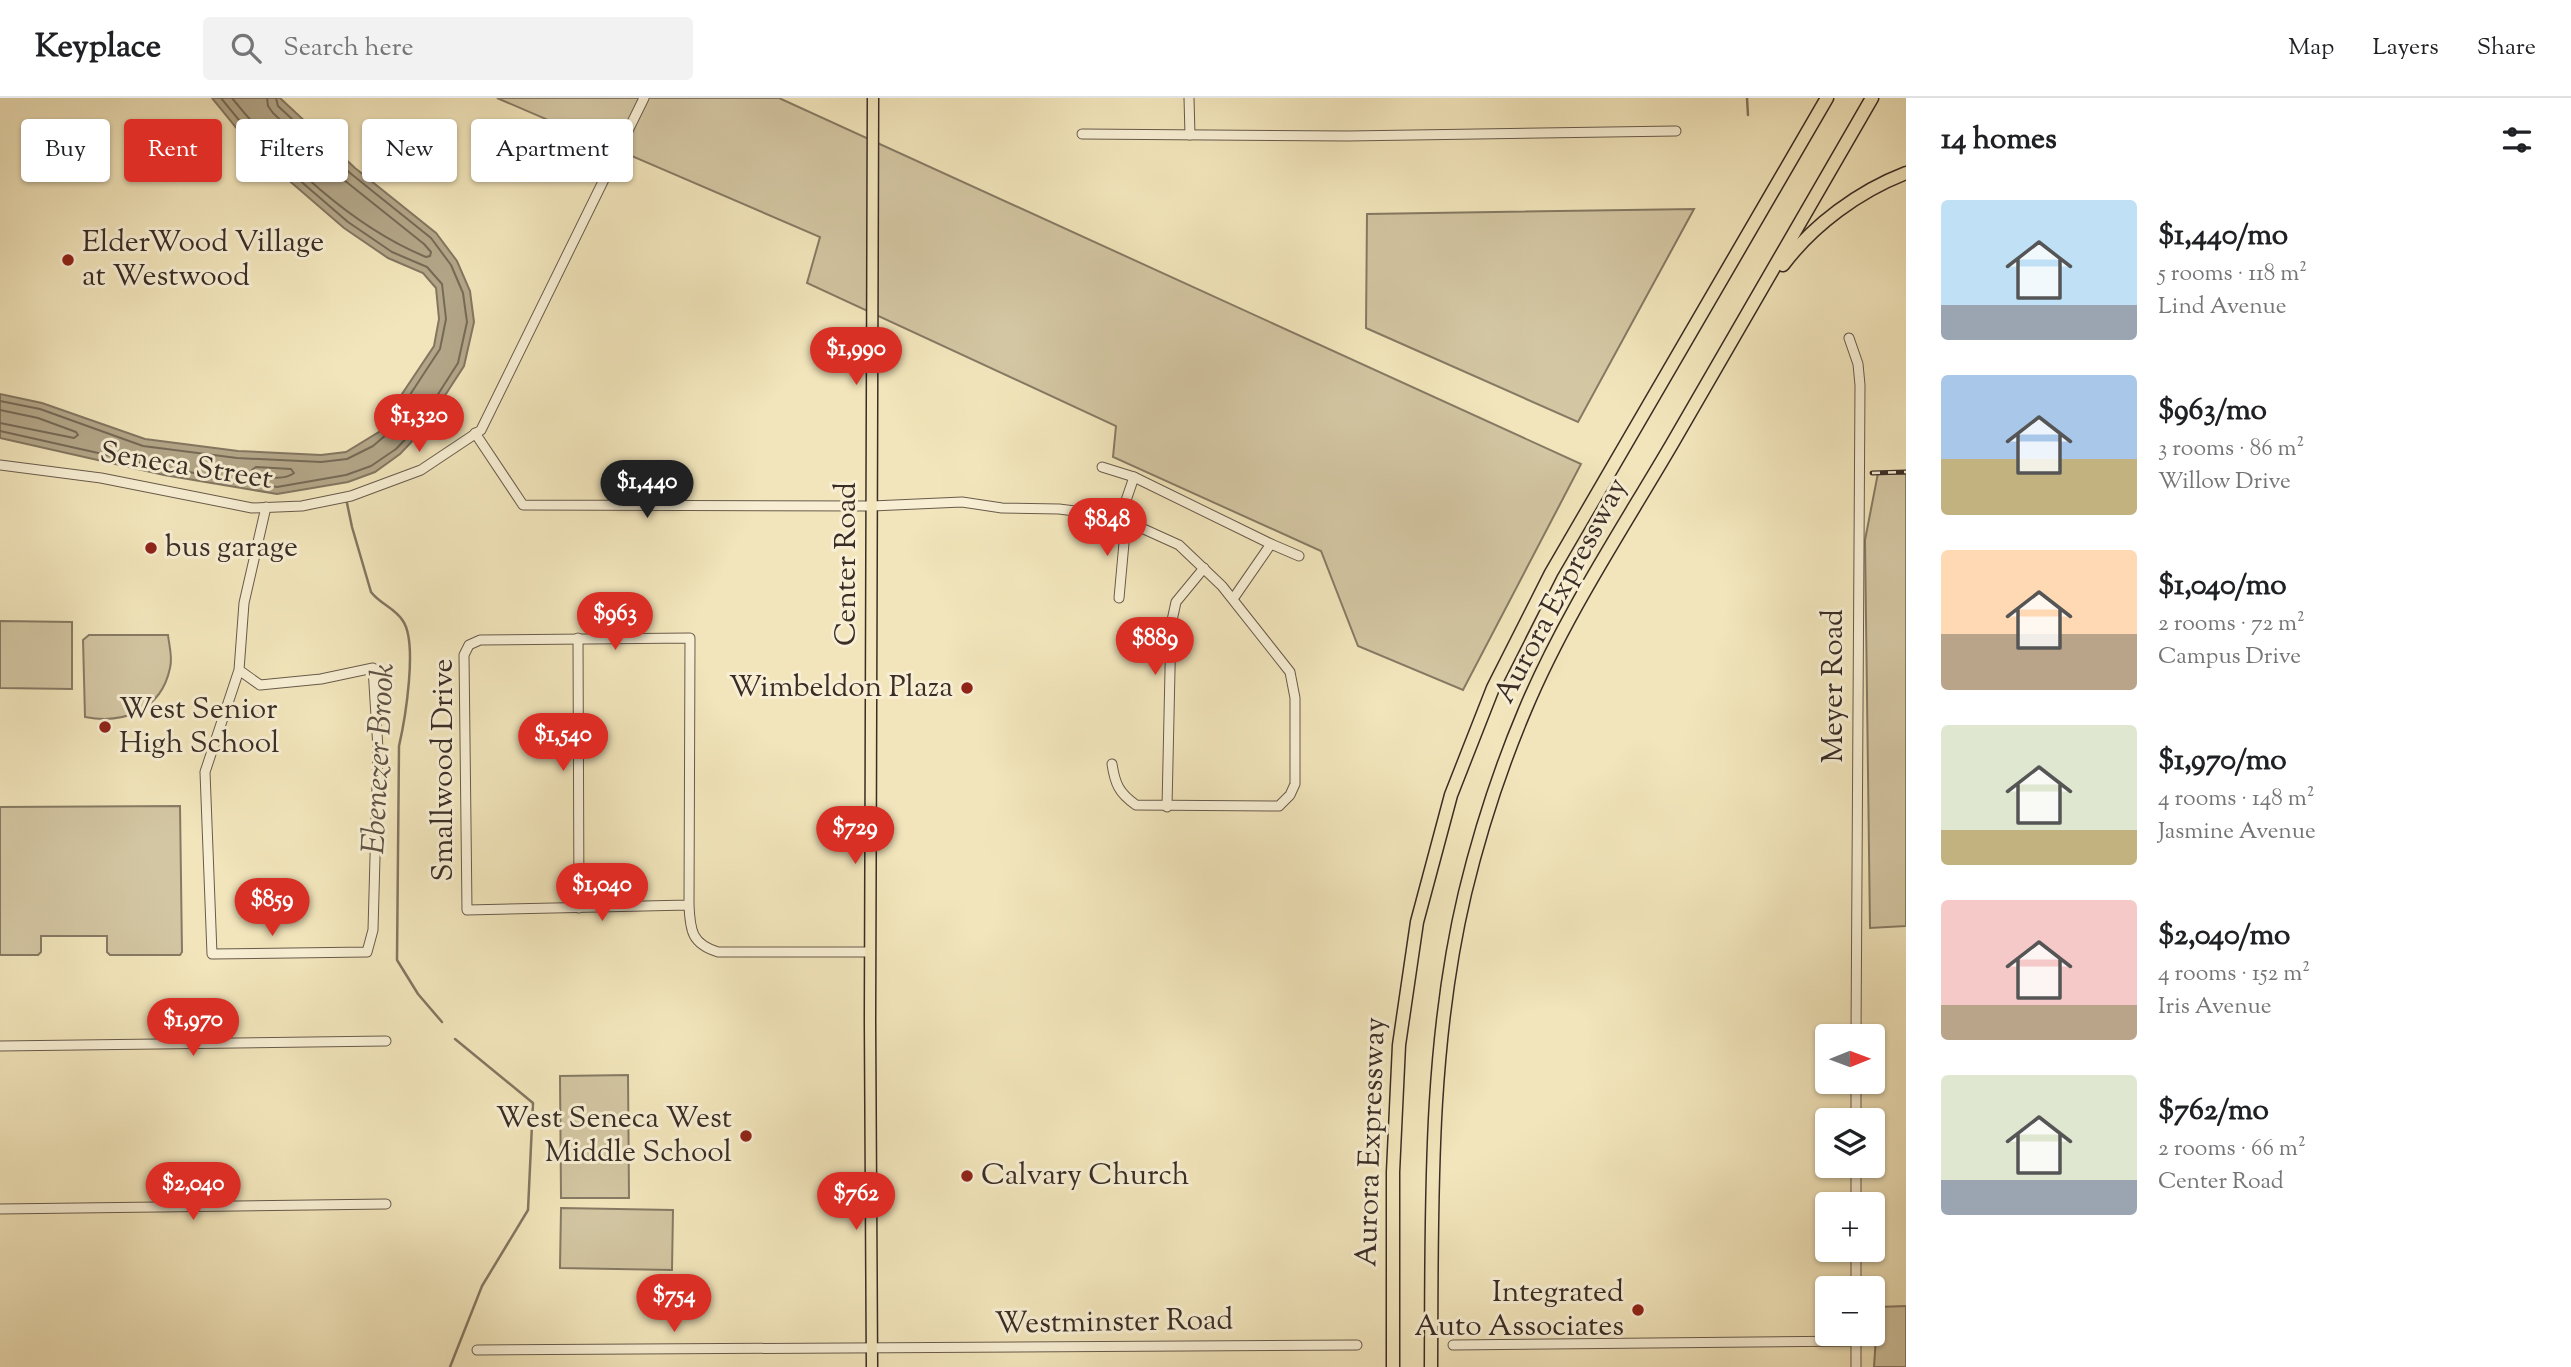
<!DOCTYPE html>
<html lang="en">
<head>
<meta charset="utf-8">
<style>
	:root { --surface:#fff; --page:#f2f2f2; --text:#202124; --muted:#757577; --line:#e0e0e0; --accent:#d93025 }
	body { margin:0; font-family:"Sorts Mill Goudy",serif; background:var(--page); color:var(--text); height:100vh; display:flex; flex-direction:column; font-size:26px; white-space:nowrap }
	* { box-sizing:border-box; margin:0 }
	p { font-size:23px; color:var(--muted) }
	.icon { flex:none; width:38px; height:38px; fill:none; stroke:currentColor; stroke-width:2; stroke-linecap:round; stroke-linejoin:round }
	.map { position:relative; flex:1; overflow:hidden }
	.drawer { display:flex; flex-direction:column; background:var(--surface); width:665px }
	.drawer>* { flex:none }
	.banner { position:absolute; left:21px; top:21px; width:665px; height:63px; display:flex; gap:14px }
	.needle { width:46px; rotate:89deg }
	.fabs { position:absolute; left:1815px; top:926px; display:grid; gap:14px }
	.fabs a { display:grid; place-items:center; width:70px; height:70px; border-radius:7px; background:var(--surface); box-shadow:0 2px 5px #0004; font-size:35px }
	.price { position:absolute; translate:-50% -60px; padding:0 16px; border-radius:24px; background:var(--accent); color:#fff; font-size:23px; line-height:46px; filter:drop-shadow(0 2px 4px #0008) }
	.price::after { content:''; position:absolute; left:50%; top:42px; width:21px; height:16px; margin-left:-10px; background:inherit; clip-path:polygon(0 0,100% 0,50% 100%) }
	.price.selected { background:#222; color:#fff }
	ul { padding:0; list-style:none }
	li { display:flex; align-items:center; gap:21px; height:175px; padding:0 35px }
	li span { display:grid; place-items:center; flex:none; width:196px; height:140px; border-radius:7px; color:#555 }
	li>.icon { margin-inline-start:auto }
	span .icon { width:84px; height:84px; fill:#fffc; stroke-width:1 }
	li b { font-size:30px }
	h2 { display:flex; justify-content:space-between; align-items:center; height:84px; padding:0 35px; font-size:30px }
	.chip { padding:0 24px; border-radius:7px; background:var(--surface); box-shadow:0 2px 5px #0004; font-size:24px; line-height:63px }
	.chip.selected { background:var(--accent); color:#fff }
	header { display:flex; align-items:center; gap:42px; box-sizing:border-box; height:98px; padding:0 35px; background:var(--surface); border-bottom:2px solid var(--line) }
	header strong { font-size:33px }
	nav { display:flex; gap:38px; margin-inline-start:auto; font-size:24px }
	.search { width:490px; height:63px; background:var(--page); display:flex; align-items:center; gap:18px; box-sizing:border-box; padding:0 24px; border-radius:7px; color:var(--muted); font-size:26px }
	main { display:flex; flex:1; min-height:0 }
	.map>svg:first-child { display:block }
	.green { fill:#d3c6a2; stroke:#867a64; stroke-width:2 }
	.water { fill:#b3a688; stroke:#837661; stroke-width:2 }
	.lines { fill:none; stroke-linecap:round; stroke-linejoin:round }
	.shore { stroke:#766a57; stroke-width:2 }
	.stream { stroke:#837661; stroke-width:2.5 }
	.minor-casing { stroke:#685b4b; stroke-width:11 }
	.major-casing { stroke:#3a2d26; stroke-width:13 }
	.highway-casing { stroke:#3a2d26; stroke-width:15 }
	.minor { stroke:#f7eed3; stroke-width:9 }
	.major { stroke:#f2e5bb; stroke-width:10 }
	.highway { stroke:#f2e5bb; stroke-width:12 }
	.rail-casing { stroke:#3a2d26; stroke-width:5 }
	.rail { stroke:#f7eed3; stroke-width:2.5; stroke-dasharray:8; stroke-linecap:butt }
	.poi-dot { fill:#8f2418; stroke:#f7eed3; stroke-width:2.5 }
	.labels { text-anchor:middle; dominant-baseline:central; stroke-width:6; stroke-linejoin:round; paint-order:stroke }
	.poi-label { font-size:30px; fill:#3a2d26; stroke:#f7eed3; text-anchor:start }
	.street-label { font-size:30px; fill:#3a2d26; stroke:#f7eed3 }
	.water-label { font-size:32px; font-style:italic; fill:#5e5143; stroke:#f7eed3 }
</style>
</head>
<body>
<header>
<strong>Keyplace</strong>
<div class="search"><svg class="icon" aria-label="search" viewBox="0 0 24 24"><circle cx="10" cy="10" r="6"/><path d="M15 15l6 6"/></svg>Search here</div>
<nav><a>Map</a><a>Layers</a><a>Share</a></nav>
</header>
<main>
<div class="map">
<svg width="1906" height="1269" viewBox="0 0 1906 1269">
	<rect width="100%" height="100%" fill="#f2e5bb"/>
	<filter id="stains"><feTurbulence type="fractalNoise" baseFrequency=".00286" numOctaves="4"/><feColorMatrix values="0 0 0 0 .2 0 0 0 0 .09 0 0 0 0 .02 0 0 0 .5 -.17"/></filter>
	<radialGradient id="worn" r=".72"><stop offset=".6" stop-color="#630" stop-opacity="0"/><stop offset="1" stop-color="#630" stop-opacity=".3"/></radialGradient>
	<!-- green -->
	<g class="green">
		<polygon points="497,0 779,0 1581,366 1463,592 1358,548 1321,453 1113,359 1116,328 807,185 820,139"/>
		<polygon points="1694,111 1578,324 1366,230 1367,116"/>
		<polygon points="1878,375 1906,376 1906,828 1870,830 1865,442"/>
		<polygon points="0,523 72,524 72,591 0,590"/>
		<path d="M89,537h79c1,10 5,22 2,33 -9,43 -47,56 -85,49l-2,-77z"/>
		<polygon points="180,708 182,854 180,857 110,857 107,854 107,838 41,838 41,854 38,857 0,857 0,709"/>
		<polygon points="628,977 629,1100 561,1100 560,978"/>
		<polygon points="561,1110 673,1112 672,1172 560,1170"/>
		<polygon points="1906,1208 1906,1269 1874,1269 1878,1209"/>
	</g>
	<!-- water -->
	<polygon class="water" points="212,0 280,0 355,70 436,135 457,163 470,193 474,224 464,268 422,333 400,356 375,374 348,384 277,396 164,377 0,340 0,296 42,305 145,341 238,353 321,357 346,354 382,332 394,308 434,248 439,221 436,190 423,175 388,160 344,130 256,54"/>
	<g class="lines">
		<!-- shore -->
		<g class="shore">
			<path d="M232,0c51,63 119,128 194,159l4,-1 1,-4 -7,-8 -80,-64 -71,-67 -5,-7 -1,-8"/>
			<polyline points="0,303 40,311 143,348 237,360 321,364 347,361 373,348 387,336 400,312 440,251 446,221 442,186 427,169 392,154 348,124 261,49 221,0"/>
			<polyline points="0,312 38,320 76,334 78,337 74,340 0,325"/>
			<polyline points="0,333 165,370 277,389 346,377 371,368 396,351 417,329 458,265 467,224 463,195 451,167 431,140 350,75 278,8 276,0"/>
			<path d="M256,369l35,2 3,4c-11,8 -27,4 -40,1l-2,-4z"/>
		</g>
		<!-- stream -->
		<g class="stream">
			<polyline points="1747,0 1748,17"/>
			<path d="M347,405l5,24 19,65c9,12 24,16 32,29 15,22 2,99 -4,125l-2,214 21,34 24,28"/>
			<polyline points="450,1269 482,1188 528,1112 533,1005 455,941"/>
		</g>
		<!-- minor casing -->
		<g class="minor-casing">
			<g id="minor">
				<polyline points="1189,0 1190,37"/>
				<polyline points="1082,36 1348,38 1676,33"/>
				<polyline points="1849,240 1858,266 1860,287 1856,938"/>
				<path d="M475,335l48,72 349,1 90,-4 40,6 57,1 56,7 64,29 43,41 68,86 5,26v86l-5,11 -11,11 -143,-1c-17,-12 -21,-21 -24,-41"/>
				<polyline points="0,367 101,380 252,410 302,408 351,398 421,372 481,332 644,0"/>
				<polyline points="1102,369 1134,379"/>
				<polyline points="1120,420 1134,379 1271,446 1233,501"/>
				<polyline points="1271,446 1299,458"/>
				<polyline points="1119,500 1126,423"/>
				<polyline points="578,540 579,810"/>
				<polyline points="239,572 260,587 321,581 373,570 378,651 373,832 367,854 212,856 205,674 239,572 244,505 266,409"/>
				<polyline points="1167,709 1171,527 1176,504 1204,470"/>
				<path d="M689,807l-222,5 -3,-255 5,-10 11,-5 210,-2 -1,267c1,26 3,39 29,47h152"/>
				<polyline points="0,948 386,943"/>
				<polyline points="1856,1022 1856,984"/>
				<polyline points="1856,1106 1856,1068"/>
				<polyline points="0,1111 386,1106"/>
				<polyline points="1856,1152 1856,1190"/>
				<polyline points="1453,1247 1856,1243"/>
				<polyline points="477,1252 1357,1247"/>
				<polyline points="1856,1269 1856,1236"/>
			</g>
		</g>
		<!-- major casing -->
		<g class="major-casing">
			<polyline id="major" points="872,1269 870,923 873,0"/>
		</g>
		<!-- highway casing -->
		<g class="highway-casing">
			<g id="highway">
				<path d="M1783,167c30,-40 76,-74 123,-92"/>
				<polyline points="1393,1269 1393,1074 1399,947 1417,824 1451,697 1493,590 1551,475 1827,0"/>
				<path d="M1431,1269c1,-159 -3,-318 34,-474 15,-62 35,-124 60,-183 39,-93 96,-179 147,-266 67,-115 133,-231 200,-346"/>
			</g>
		</g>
		<!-- minor -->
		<use href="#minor" class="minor"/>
		<!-- major -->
		<use href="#major" class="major"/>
		<!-- highway -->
		<use href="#highway" class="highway"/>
		<!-- rail casing -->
		<g class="rail-casing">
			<polyline id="rail" points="1872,375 1906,374"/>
		</g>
		<!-- rail -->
		<use href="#rail" class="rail"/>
	</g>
	<!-- markers -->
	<g class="poi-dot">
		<circle cx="68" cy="162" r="7"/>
		<circle cx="151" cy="450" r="7"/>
		<circle cx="967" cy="590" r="7"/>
		<circle cx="105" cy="629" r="7"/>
		<circle cx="746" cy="1038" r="7"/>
		<circle cx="967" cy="1078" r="7"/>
		<circle cx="1638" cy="1212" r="7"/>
	</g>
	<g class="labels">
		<!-- poi labels -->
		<g class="poi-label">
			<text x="82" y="145">ElderWood Village<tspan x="82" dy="34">at Westwood</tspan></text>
			<text x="165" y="450">bus garage</text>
			<text x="953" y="590" text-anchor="end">Wimbeldon Plaza</text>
			<text x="119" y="612">West Senior<tspan x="119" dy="34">High School</tspan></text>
			<text x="732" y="1021" text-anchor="end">West Seneca West<tspan x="732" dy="34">Middle School</tspan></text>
			<text x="981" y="1078">Calvary Church</text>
			<text x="1624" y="1195" text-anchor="end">Integrated<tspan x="1624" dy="34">Auto Associates</tspan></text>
		</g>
		<!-- street labels -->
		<g class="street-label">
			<text transform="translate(186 369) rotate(9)">Seneca Street</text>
			<text transform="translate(847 466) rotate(-90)">Center Road</text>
			<text transform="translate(1562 493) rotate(-62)">Aurora Expressway</text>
			<text transform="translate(1834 588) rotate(-90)">Meyer Road</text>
			<text transform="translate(444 672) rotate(-90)">Smallwood Drive</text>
			<text transform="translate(1372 1044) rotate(-88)">Aurora Expressway</text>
			<text transform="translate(1114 1225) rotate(-1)">Westminster Road</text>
		</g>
		<!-- water labels -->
		<g class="water-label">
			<text transform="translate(380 661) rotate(-87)">Ebenezer Brook</text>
		</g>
	</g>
	<rect width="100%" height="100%" filter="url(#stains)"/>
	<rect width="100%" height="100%" fill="url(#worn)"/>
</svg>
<div class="fabs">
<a><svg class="needle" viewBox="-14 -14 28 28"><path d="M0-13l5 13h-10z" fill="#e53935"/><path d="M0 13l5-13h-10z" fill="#757577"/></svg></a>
<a><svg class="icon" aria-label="layers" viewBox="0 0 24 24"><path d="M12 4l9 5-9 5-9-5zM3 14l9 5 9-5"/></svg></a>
<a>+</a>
<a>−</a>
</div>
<b class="price" style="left:856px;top:289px">$1,990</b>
<b class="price" style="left:419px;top:356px">$1,320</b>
<b class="price selected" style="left:647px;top:422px">$1,440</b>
<b class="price" style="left:1107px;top:460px">$848</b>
<b class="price" style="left:615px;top:554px">$963</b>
<b class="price" style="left:1155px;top:579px">$889</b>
<b class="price" style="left:563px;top:675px">$1,540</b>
<b class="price" style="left:855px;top:768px">$729</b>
<b class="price" style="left:602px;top:825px">$1,040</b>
<b class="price" style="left:272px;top:840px">$859</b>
<b class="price" style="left:193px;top:960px">$1,970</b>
<b class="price" style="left:193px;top:1124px">$2,040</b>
<b class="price" style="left:856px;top:1134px">$762</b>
<b class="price" style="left:674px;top:1236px">$754</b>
<div class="banner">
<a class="chip">Buy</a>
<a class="chip selected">Rent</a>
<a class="chip">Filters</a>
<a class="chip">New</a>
<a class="chip">Apartment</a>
</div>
</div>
<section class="drawer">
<h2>14 homes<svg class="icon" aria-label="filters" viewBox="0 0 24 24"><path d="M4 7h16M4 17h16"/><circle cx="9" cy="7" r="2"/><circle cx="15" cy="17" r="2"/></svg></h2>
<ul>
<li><span style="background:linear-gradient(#bfe0f5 75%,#9aa5b1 0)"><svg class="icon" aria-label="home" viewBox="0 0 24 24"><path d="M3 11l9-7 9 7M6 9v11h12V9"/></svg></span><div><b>$1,440/mo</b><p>5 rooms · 118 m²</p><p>Lind Avenue</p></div></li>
<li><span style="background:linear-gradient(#a9c7e8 60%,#c2b280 0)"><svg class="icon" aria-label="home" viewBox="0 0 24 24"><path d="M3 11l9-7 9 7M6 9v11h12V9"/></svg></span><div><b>$963/mo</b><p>3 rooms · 86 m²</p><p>Willow Drive</p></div></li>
<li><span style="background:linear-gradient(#ffd9b3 60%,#b9a48a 0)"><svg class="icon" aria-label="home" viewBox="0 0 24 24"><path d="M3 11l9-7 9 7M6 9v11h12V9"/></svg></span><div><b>$1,040/mo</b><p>2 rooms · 72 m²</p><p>Campus Drive</p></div></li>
<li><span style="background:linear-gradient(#dfe7d0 75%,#c2b280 0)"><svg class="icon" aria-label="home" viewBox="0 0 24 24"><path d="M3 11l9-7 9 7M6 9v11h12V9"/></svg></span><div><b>$1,970/mo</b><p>4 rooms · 148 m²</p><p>Jasmine Avenue</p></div></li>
<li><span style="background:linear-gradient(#f6c9c9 75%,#b9a48a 0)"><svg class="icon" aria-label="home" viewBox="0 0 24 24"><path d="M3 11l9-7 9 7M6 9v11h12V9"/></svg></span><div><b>$2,040/mo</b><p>4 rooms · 152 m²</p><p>Iris Avenue</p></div></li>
<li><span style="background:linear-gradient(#dfe7d0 75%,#9aa5b1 0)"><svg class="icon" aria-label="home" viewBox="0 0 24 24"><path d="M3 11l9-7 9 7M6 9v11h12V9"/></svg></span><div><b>$762/mo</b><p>2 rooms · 66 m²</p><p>Center Road</p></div></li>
</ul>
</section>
</main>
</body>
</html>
